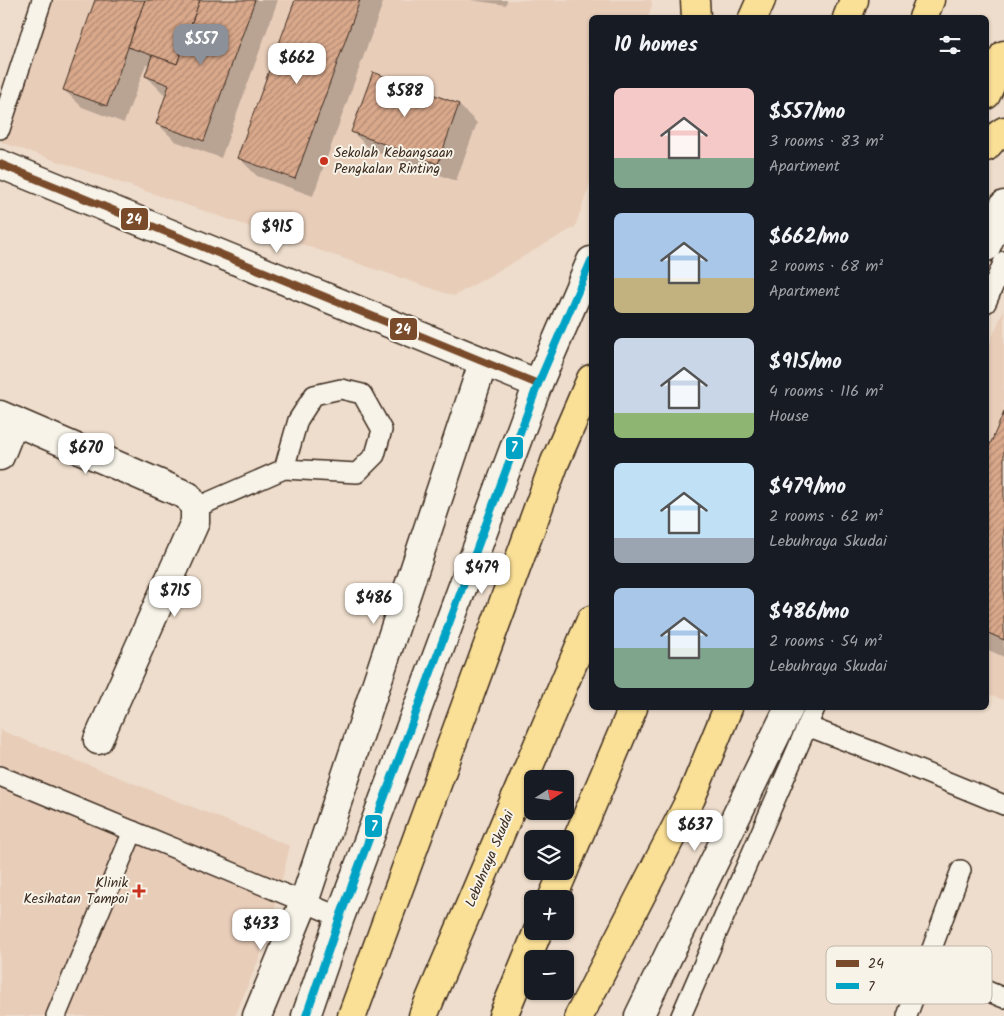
<!DOCTYPE html>
<html lang="en">
<head>
<meta charset="utf-8">
<style>
	:root { --surface:#171b24; --page:#20242c; --text:#f1f3f6; --muted:#9ea1a6; --accent:#8c9099 }
	body { margin:0; font-family:Kalam,sans-serif; background:var(--page); color:var(--text); height:100vh; display:flex; flex-direction:column; font-size:19px; white-space:nowrap }
	* { box-sizing:border-box; margin:0 }
	p { font-size:16px; color:var(--muted) }
	.icon { flex:none; width:28px; height:28px; fill:none; stroke:currentColor; stroke-width:2; stroke-linecap:round; stroke-linejoin:round }
	.map { position:relative; flex:1; overflow:hidden }
	.details { position:absolute; left:589px; top:15px; width:400px; height:695px; display:flex; flex-direction:column; background:var(--surface); border-radius:8px; box-shadow:0 1px 4px #0004 }
	.details>* { flex:none }
	.needle { width:32px; rotate:78deg }
	.fabs { position:absolute; left:524px; top:770px; display:grid; gap:10px }
	.fabs a { display:grid; place-items:center; width:50px; height:50px; border-radius:8px; background:var(--surface); box-shadow:0 1px 4px #0004; font-size:25px }
	.price { position:absolute; translate:-50% -42px; padding:0 11px; border-radius:10px; background:#fff; color:#222; font-size:16px; line-height:32px; filter:drop-shadow(0 1px 2px #0008) }
	.price::after { content:''; position:absolute; left:50%; top:30px; width:15px; height:11px; margin-left:-8px; background:inherit; clip-path:polygon(0 0,100% 0,50% 100%) }
	.price.active { background:var(--accent); color:#fff }
	ul { padding:0; list-style:none }
	li { display:flex; align-items:center; gap:15px; height:125px; padding:0 25px }
	li span { display:grid; place-items:center; flex:none; width:140px; height:100px; border-radius:8px; color:#555 }
	li>.icon { margin-inline-start:auto }
	span .icon { width:60px; height:60px; fill:#fffc; stroke-width:1 }
	li b { font-size:21px }
	h2 { display:flex; justify-content:space-between; align-items:center; height:60px; padding:0 25px; font-size:21px }
	.map>svg:first-child { display:block }
	.built { fill:#e8cdb9 }
	.shadow { fill:#0003 }
	.building { fill:url(#building-hatch); stroke:#3b2a1e }
	.lines { fill:none; stroke-linecap:round; stroke-linejoin:round }
	.lane-casing { stroke:#3b2a1e; stroke-width:22 }
	.street-casing { stroke:#3b2a1e; stroke-width:31 }
	.secondary-casing { stroke:#3b2a1e; stroke-width:31 }
	.highway-casing { stroke:#3b2a1e; stroke-width:31 }
	.lane { stroke:#f7f3e8; stroke-width:19 }
	.street { stroke:#f7f3e8; stroke-width:28 }
	.secondary { stroke:#f7f3e8; stroke-width:28 }
	.highway { stroke:#fadf96; stroke-width:28 }
	.highway-bridge-casing { stroke:#3b2a1e; stroke-width:31; stroke-linecap:butt }
	.highway-bridge { stroke:#fadf96; stroke-width:28 }
	.bus-1-casing { stroke:#f7f3e8; stroke-width:11 }
	.bus-2-casing { stroke:#f7f3e8; stroke-width:11 }
	.bus-1 { stroke:#7a4b2a; stroke-width:8 }
	.bus-2 { stroke:#03a3c5; stroke-width:8 }
	.poi-dot { fill:#c8321e; stroke:#f7f3e8; stroke-width:2 }
	.labels { text-anchor:middle; dominant-baseline:central; stroke-width:4; stroke-linejoin:round; paint-order:stroke }
	.poi-label { font-size:14px; fill:#3b2a1e; stroke:#f7f3e8; text-anchor:start }
	.street-label { font-size:14px; fill:#3b2a1e; stroke:#f7f3e8 }
	.key { fill:#f7f3e8; stroke:#bfb7ab; stroke-width:1 }
	.key-label { font-size:14px; fill:#3b2a1e }
	.line-badge { stroke:#f7f3e8; stroke-width:2 }
	.badge-label { font-size:14px; text-anchor:middle; font-weight:bold; fill:#fff }
</style>
</head>
<body>
<div class="map">
<svg width="1004" height="1016" viewBox="0 0 1004 1016">
	<defs>
		<pattern id="building-hatch" width="6" height="6" patternUnits="userSpaceOnUse" patternTransform="scale(1.25)"><rect width="6" height="6" fill="#daa98c"/><path d="M-1 1l2-2M0 6l6-6M5 7l2-2" fill="none" stroke="#b28a72"/></pattern>
	</defs>
	<rect width="100%" height="100%" fill="#edc"/>
	<filter id="ink" filterUnits="userSpaceOnUse"><feTurbulence type="fractalNoise" baseFrequency=".02" numOctaves="2"/><feDisplacementMap in="SourceGraphic" scale="10" xChannelSelector="R" yChannelSelector="G"/><feConvolveMatrix kernelMatrix="1 2 1 2 8 2 1 2 1" color-interpolation-filters="sRGB"/></filter>
	<g filter="url(#ink)">
		<!-- built -->
		<g class="built">
			<polygon points="51,0 651,0 652,5 648,17 591,18 591,180 575,227 454,296 1,142"/>
			<polygon points="1004,309 1004,700 986,693 986,352"/>
			<polygon points="0,730 290,846 268,937 235,1016 0,1016"/>
		</g>
		<!-- shadow -->
		<g class="shadow">
			<polygon points="97,0 278,0 221,158 175,141 157,123 167,95 164,94 146,76 150,65 146,64 124,123 82,107 64,90"/>
			<polygon points="296,0 384,0 313,196 257,176 239,158"/>
			<polygon points="470,0 507,0 506,5"/>
			<polygon points="374,74 459,105 477,123 456,181 370,149 352,132"/>
			<polygon points="1004,415 1004,657 986,649 986,457"/>
		</g>
		<!-- building -->
		<g class="building">
			<polygon points="95,0 145,0 107,106 63,90"/>
			<polygon points="145,0 200,0 177,64 128,47"/>
			<polygon points="200,0 255,0 204,141 156,124 169,85 145,76 152,55 177,64"/>
			<polygon points="295,0 360,0 295,179 237,158"/>
			<polygon points="373,72 459,104 438,164 351,132"/>
			<polygon points="1004,412 1004,640 986,632 986,454"/>
		</g>
		<g class="lines">
			<!-- lane casing -->
			<g class="lane-casing">
				<g id="lane">
					<polyline points="0,129 42,0"/>
					<polyline points="986,303 1004,261"/>
					<polyline points="195,508 284,469 357,473 375,455 382,430 362,394 341,389 314,395 298,420 284,469"/>
					<polyline points="807,726 877,753 1004,805"/>
					<polyline points="0,776 340,917"/>
					<polyline points="925,965 1004,998"/>
					<polyline points="56,1016 133,831"/>
					<polyline points="681,1016 815,708"/>
					<polyline points="907,1016 961,870"/>
				</g>
			</g>
			<!-- street casing -->
			<g class="street-casing">
				<g id="street">
					<polyline points="0,164 538,384"/>
					<polyline points="0,415 188,496 195,508 195,522 98,740"/>
					<polyline points="0,456 14,421"/>
					<polyline points="257,1016 304,902 483,363"/>
				</g>
			</g>
			<!-- secondary casing -->
			<g class="secondary-casing">
				<g id="secondary">
					<polyline points="986,247 1004,205"/>
					<polyline points="306,1016 340,917 538,384 591,261"/>
					<polyline points="639,1016 789,708"/>
				</g>
			</g>
			<!-- highway casing -->
			<g class="highway-casing">
				<g id="highway">
					<polyline points="753,18 761,0"/>
					<polyline points="847,18 854,0"/>
					<polyline points="923,18 930,0"/>
					<polyline points="986,95 1004,55"/>
					<polyline points="986,147 993,139 1004,131"/>
					<polyline points="565,868 633,708"/>
					<polyline points="552,899 564,871"/>
					<polyline points="352,1016 555,462 591,379"/>
					<polyline points="423,1016 591,620"/>
					<polyline points="503,1016 538,931"/>
					<polyline points="579,1016 691,798 728,708"/>
				</g>
			</g>
			<!-- lane -->
			<use href="#lane" class="lane"/>
			<!-- street -->
			<use href="#street" class="street"/>
			<!-- secondary -->
			<use href="#secondary" class="secondary"/>
			<!-- highway -->
			<use href="#highway" class="highway"/>
			<!-- highway-bridge casing -->
			<g class="highway-bridge-casing">
				<polyline id="highway-bridge" points="695,0 696,18"/>
			</g>
			<!-- highway-bridge -->
			<use href="#highway-bridge" class="highway-bridge"/>
			<!-- bus-1 casing -->
			<g class="bus-1-casing">
				<polyline id="bus-1" points="0,164 538,384"/>
			</g>
			<!-- bus-2 casing -->
			<g class="bus-2-casing">
				<polyline id="bus-2" points="306,1016 340,917 538,384 591,261"/>
			</g>
			<!-- bus-1 -->
			<use href="#bus-1" class="bus-1"/>
			<!-- bus-2 -->
			<use href="#bus-2" class="bus-2"/>
		</g>
	</g>
	<!-- markers -->
	<g class="poi-dot">
		<circle cx="324" cy="161" r="5"/>
		<path d="M136.5 883.5h5v5h5v5h-5v5h-5v-5h-5v-5h5z"/>
	</g>
	<g class="labels">
		<!-- poi labels -->
		<g class="poi-label">
			<text x="334" y="153">Sekolah Kebangsaan<tspan x="334" dy="16">Pengkalan Rinting</tspan></text>
			<text x="128" y="883" text-anchor="end">Klinik<tspan x="128" dy="16">Kesihatan Tampoi</tspan></text>
		</g>
		<!-- street labels -->
		<g class="street-label">
			<text transform="translate(490 859) rotate(-67)">Lebuhraya Skudai</text>
		</g>
	</g>
	<!-- legend -->
	<rect x="826" y="946" width="166" height="58" rx="8" class="key"/>
	<rect x="836" y="960" width="23" height="7" fill="#7a4b2a"/>
	<rect x="836" y="983" width="23" height="6" fill="#03a3c5"/>
	<g class="key-label">
		<text x="868" y="968">24</text>
		<text x="868" y="991">7</text>
	</g>
	<g class="line-badge">
		<rect x="120" y="207" width="29" height="24" rx="5" fill="#7a4b2a"/>
		<rect x="389" y="317" width="29" height="24" rx="5" fill="#7a4b2a"/>
		<rect x="505" y="436" width="19" height="24" rx="5" fill="#03a3c5"/>
		<rect x="364" y="814" width="19" height="24" rx="5" fill="#03a3c5"/>
	</g>
	<g class="badge-label">
		<text x="134" y="224">24</text>
		<text x="403" y="334">24</text>
		<text x="514" y="452">7</text>
		<text x="374" y="831">7</text>
	</g>
</svg>
<div class="fabs">
<a><svg class="needle" viewBox="-14 -14 28 28"><path d="M0-13l5 13h-10z" fill="#e53935"/><path d="M0 13l5-13h-10z" fill="#9ea1a6"/></svg></a>
<a><svg class="icon" aria-label="layers" viewBox="0 0 24 24"><path d="M12 4l9 5-9 5-9-5zM3 14l9 5 9-5"/></svg></a>
<a>+</a>
<a>−</a>
</div>
<b class="price active" style="left:201px;top:66px">$557</b>
<b class="price" style="left:297px;top:85px">$662</b>
<b class="price" style="left:405px;top:118px">$588</b>
<b class="price" style="left:277px;top:254px">$915</b>
<b class="price" style="left:86px;top:475px">$670</b>
<b class="price" style="left:482px;top:595px">$479</b>
<b class="price" style="left:175px;top:618px">$715</b>
<b class="price" style="left:374px;top:625px">$486</b>
<b class="price" style="left:695px;top:852px">$637</b>
<b class="price" style="left:261px;top:951px">$433</b>
<section class="details">
<h2>10 homes<svg class="icon" aria-label="filters" viewBox="0 0 24 24"><path d="M4 7h16M4 17h16"/><circle cx="9" cy="7" r="2"/><circle cx="15" cy="17" r="2"/></svg></h2>
<ul>
<li><span style="background:linear-gradient(#f6c9c9 70%,#7fa58c 0)"><svg class="icon" aria-label="home" viewBox="0 0 24 24"><path d="M3 11l9-7 9 7M6 9v11h12V9"/></svg></span><div><b>$557/mo</b><p>3 rooms · 83 m²</p><p>Apartment</p></div></li>
<li><span style="background:linear-gradient(#a9c7e8 65%,#c2b280 0)"><svg class="icon" aria-label="home" viewBox="0 0 24 24"><path d="M3 11l9-7 9 7M6 9v11h12V9"/></svg></span><div><b>$662/mo</b><p>2 rooms · 68 m²</p><p>Apartment</p></div></li>
<li><span style="background:linear-gradient(#c9d6e8 75%,#8fb573 0)"><svg class="icon" aria-label="home" viewBox="0 0 24 24"><path d="M3 11l9-7 9 7M6 9v11h12V9"/></svg></span><div><b>$915/mo</b><p>4 rooms · 116 m²</p><p>House</p></div></li>
<li><span style="background:linear-gradient(#bfe0f5 75%,#9aa5b1 0)"><svg class="icon" aria-label="home" viewBox="0 0 24 24"><path d="M3 11l9-7 9 7M6 9v11h12V9"/></svg></span><div><b>$479/mo</b><p>2 rooms · 62 m²</p><p>Lebuhraya Skudai</p></div></li>
<li><span style="background:linear-gradient(#a9c7e8 60%,#7fa58c 0)"><svg class="icon" aria-label="home" viewBox="0 0 24 24"><path d="M3 11l9-7 9 7M6 9v11h12V9"/></svg></span><div><b>$486/mo</b><p>2 rooms · 54 m²</p><p>Lebuhraya Skudai</p></div></li>
</ul>
</section>
</div>
</body>
</html>
